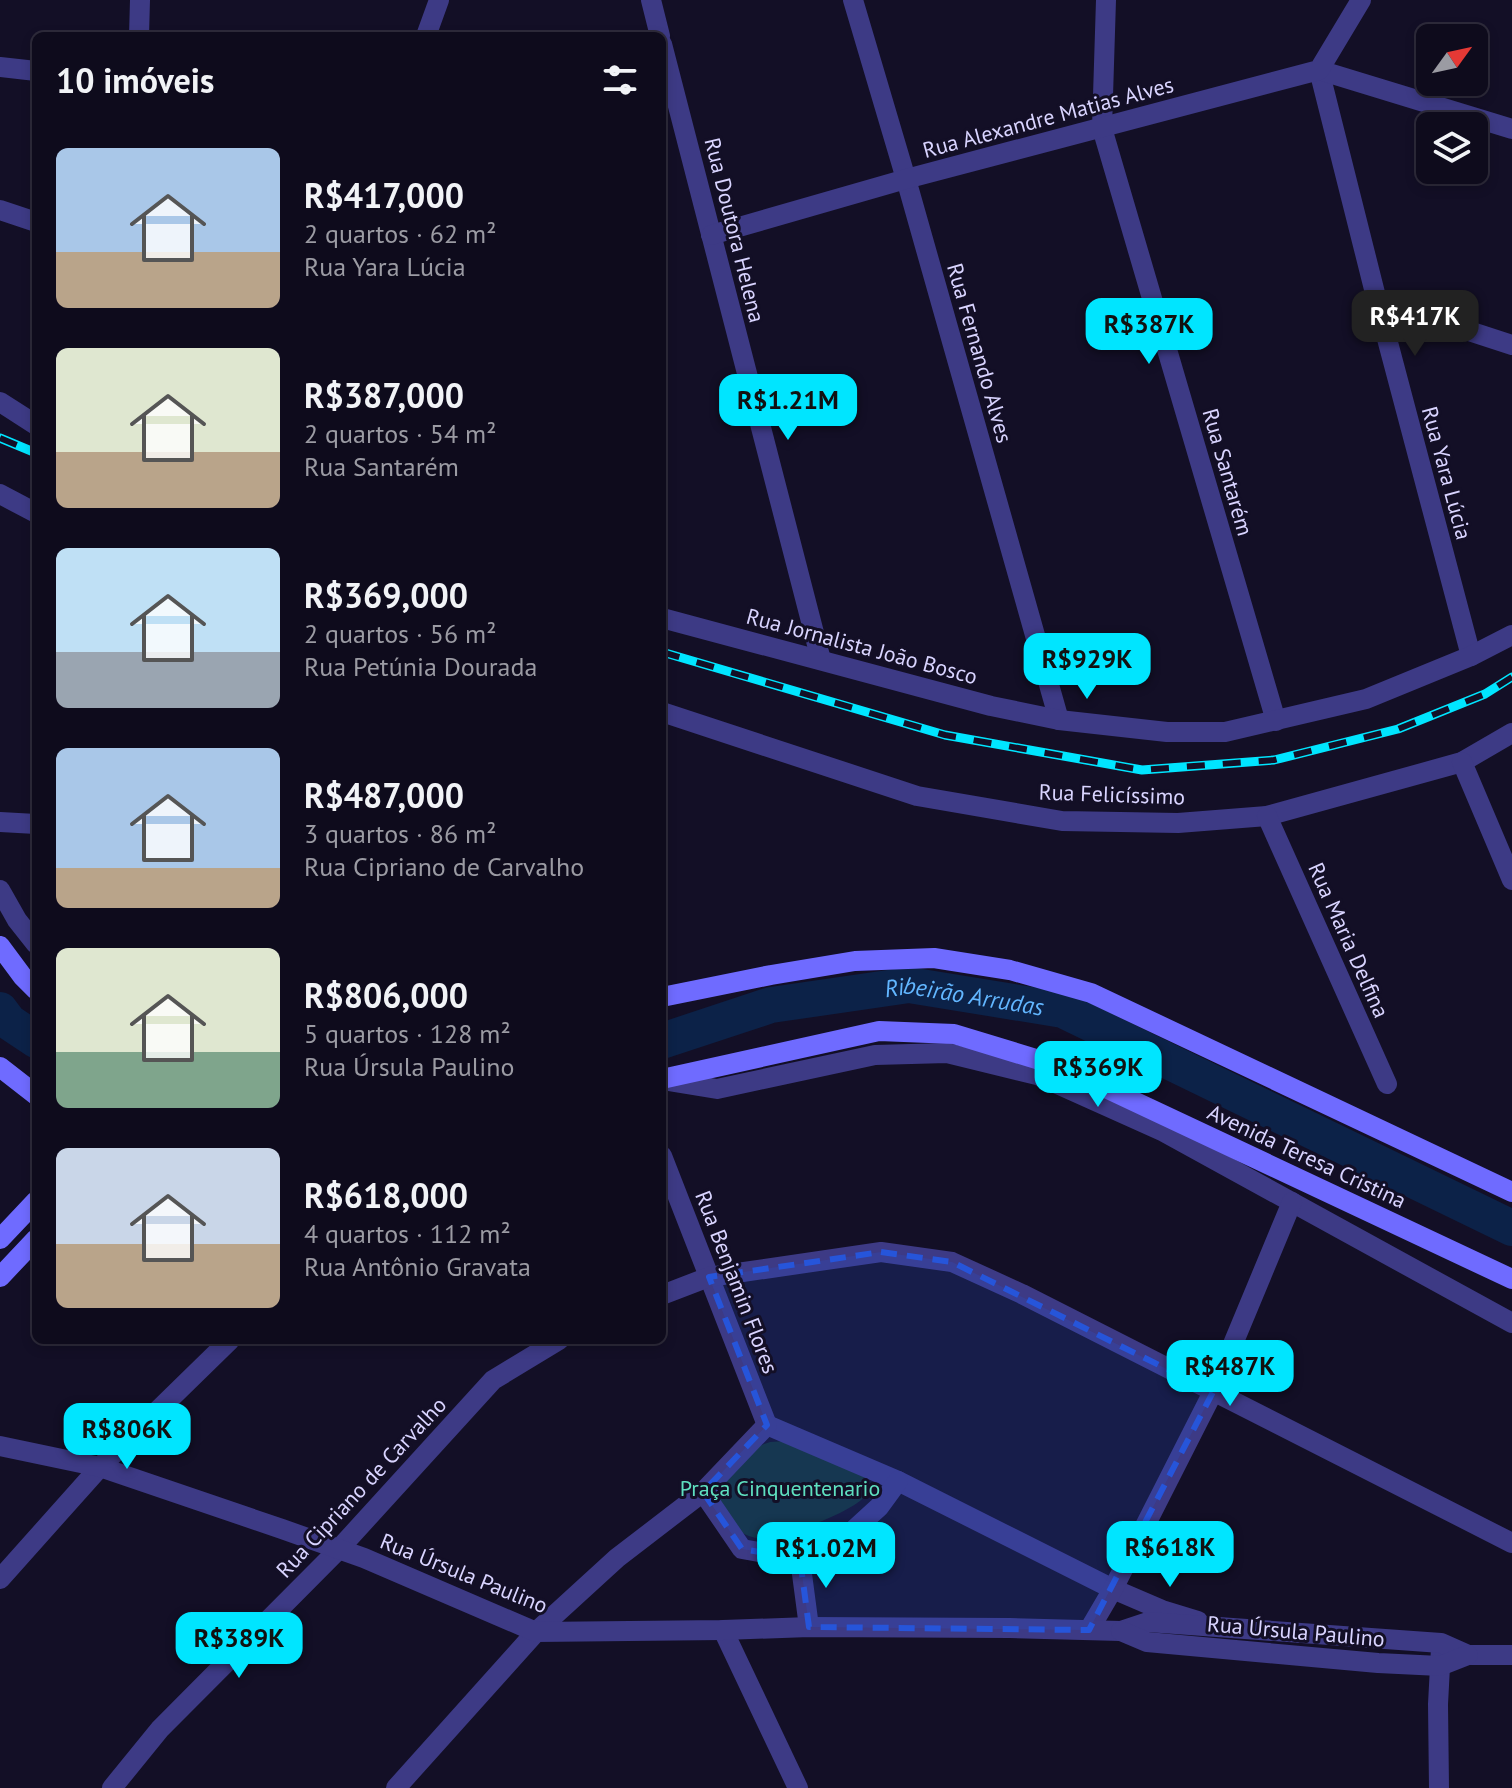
<!DOCTYPE html>
<html lang="pt">
<head>
<meta charset="utf-8">
<style>
	:root { --surface:#0e0b1c; --page:#171425; --text:#f1f3f6; --muted:#9b9ba3; --line:#2e2b3b; --accent:#00e5ff }
	body { margin:0; font-family:"PT Sans",sans-serif; background:var(--page); color:var(--text); height:100vh; display:flex; flex-direction:column; font-size:30px; white-space:nowrap }
	* { box-sizing:border-box; margin:0 }
	p { font-size:26px; color:var(--muted) }
	.icon { flex:none; width:44px; height:44px; fill:none; stroke:currentColor; stroke-width:2; stroke-linecap:round; stroke-linejoin:round }
	.map { position:relative; flex:1; overflow:hidden }
	.panel { position:absolute; left:32px; top:32px; width:634px; height:1312px; display:flex; flex-direction:column; background:var(--surface); border-radius:12px; box-shadow:0 4px 12px #0003,0 0 0 2px var(--line) }
	.panel>* { flex:none }
	.needle { width:52px; rotate:57deg }
	.fabs { position:absolute; left:1416px; top:24px; display:grid; gap:16px }
	.fabs a { display:grid; place-items:center; width:72px; height:72px; border-radius:12px; background:var(--surface); box-shadow:0 4px 12px #0003,0 0 0 2px var(--line); font-size:40px }
	.price { position:absolute; translate:-50% -68px; padding:0 18px; border-radius:16px; background:var(--accent); color:#111; font-size:26px; line-height:52px; filter:drop-shadow(0 2px 4px #0008) }
	.price::after { content:''; position:absolute; left:50%; top:48px; width:24px; height:18px; margin-left:-12px; background:inherit; clip-path:polygon(0 0,100% 0,50% 100%) }
	.price.selected { background:#222; color:#fff }
	ul { padding:0; list-style:none }
	li { display:flex; align-items:center; gap:24px; height:200px; padding:0 24px }
	li span { display:grid; place-items:center; flex:none; width:224px; height:160px; border-radius:12px; color:#555 }
	li>.icon { margin-inline-start:auto }
	span .icon { width:96px; height:96px; fill:#fffc; stroke-width:1 }
	li b { font-size:34px }
	h2 { display:flex; justify-content:space-between; align-items:center; height:96px; padding:0 24px; font-size:34px }
	.map>svg:first-child { display:block }
	.green { fill:#12302f }
	.lines { fill:none; stroke-linecap:round; stroke-linejoin:round }
	.river { stroke:#0c2248; stroke-width:36 }
	.minor { stroke:#3d3a85; stroke-width:20 }
	.tertiary { stroke:#3d3a85; stroke-width:20 }
	.secondary { stroke:#6f6bff; stroke-width:20 }
	.rail-casing { stroke:#00e5ff; stroke-width:9 }
	.rail { stroke:#130f26; stroke-width:6; stroke-dasharray:18; stroke-linecap:butt }
	.marked { fill:#2655da; fill-opacity:0.2; stroke:#2655da; stroke-width:6; stroke-dasharray:16 10; stroke-linejoin:round }
	.labels { text-anchor:middle; dominant-baseline:central; stroke-width:6; stroke-linejoin:round; paint-order:stroke }
	.street-label { font-size:22px; fill:#d9d4ff; stroke:#130f26 }
	.park-label { font-size:22px; fill:#5fe0c0; stroke:#130f26 }
	.water-label { font-size:24px; font-style:italic; fill:#62b6ff; stroke:#130f26 }
</style>
</head>
<body>
<div class="map">
<svg width="1512" height="1788" viewBox="0 0 1512 1788">
	<rect width="100%" height="100%" fill="#130f26"/>
	<!-- green -->
	<path class="green" d="M787,1441l79,37c3,4 6,6 4,11 -5,20 -87,49 -107,49 -7,1 -17,-2 -23,-7 -9,-8 -18,-27 -25,-37l6,-18 35,-29 14,-5z"/>
	<g class="lines">
		<!-- river -->
		<g class="river">
			<polyline points="0,1010 9,1022 36,1040"/>
			<path id="s1" d="M662,1041l109,-36 138,-20 154,25 449,218"/>
		</g>
		<!-- minor -->
		<g class="minor">
			<polyline points="651,0 660,36"/>
			<polyline points="853,0 906,179 1059,720"/>
			<polyline points="1106,0 1102,128 1276,721"/>
			<polyline points="139,36 140,0"/>
			<polyline points="426,36 439,0"/>
			<polyline points="662,44 821,660"/>
			<polyline points="0,67 36,71"/>
			<polyline points="1319,70 1377,301 1471,656"/>
			<polyline points="1319,70 1512,129"/>
			<polyline points="0,210 36,222"/>
			<polyline points="711,235 906,179 1319,70 1361,0"/>
			<polyline points="1377,301 1512,345"/>
			<polyline points="0,402 36,425"/>
			<polyline points="0,494 36,513"/>
			<polyline points="662,618 991,706 1059,720 1167,732 1225,732 1366,699 1471,656 1512,635"/>
			<polyline points="662,712 917,796 1062,821 1178,823 1267,816 1462,762 1512,733"/>
			<polyline points="1462,762 1512,880"/>
			<polyline points="1267,816 1387,1084"/>
			<polyline points="0,822 36,824"/>
			<polyline points="0,890 17,920 36,944"/>
			<polyline points="662,1080 717,1089 875,1055 947,1053 1037,1075 1164,1132 1512,1323"/>
			<polyline points="662,1156 767,1425"/>
			<polyline points="662,1295 709,1277 881,1252 952,1262 1022,1294 1512,1543"/>
			<polyline points="767,1425 898,1481 1113,1589 1162,1610 1198,1621"/>
			<polyline points="703,1492 742,1549 800,1559 834,1548 879,1507 898,1481"/>
			<polyline points="800,1559 809,1627"/>
			<polyline points="0,1579 100,1467 230,1340"/>
			<polyline points="723,1630 798,1788"/>
			<polyline points="1089,1630 1113,1589 1213,1392 1292,1202"/>
			<polyline points="112,1788 160,1729 339,1549 493,1380 559,1340"/>
			<polyline points="396,1788 536,1632 617,1558 703,1492 767,1425"/>
			<polyline points="1439,1788 1438,1704 1441,1648"/>
		</g>
		<!-- tertiary -->
		<g class="tertiary">
			<polyline points="0,1446 100,1467 282,1529 364,1558 536,1632 723,1630 809,1627 1010,1628 1121,1631 1148,1622 1441,1643 1468,1655 1512,1655"/>
			<polyline points="1121,1631 1147,1642 1378,1663 1440,1666 1468,1655"/>
		</g>
		<!-- secondary -->
		<g class="secondary">
			<polyline points="0,946 23,977 36,990"/>
			<polyline points="662,997 771,975 855,961 934,958 1010,970 1091,993 1512,1192"/>
			<polyline points="0,1067 36,1095"/>
			<polyline points="662,1079 879,1031 954,1034 1059,1066 1512,1279"/>
			<polyline points="0,1239 36,1201"/>
			<polyline points="0,1277 36,1239"/>
		</g>
		<!-- rail casing -->
		<g class="rail-casing">
			<g id="rail">
				<polyline points="0,438 36,453"/>
				<polyline points="662,652 945,735 1142,770 1274,760 1398,729 1485,694 1512,677"/>
			</g>
		</g>
		<!-- rail -->
		<use href="#rail" class="rail"/>
	</g>
	<!-- marked area -->
	<path class="marked" d="M881,1252l71,10 261,130 -124,238 -280,-3 -9,-68 -58,-10 -39,-57 64,-67 -58,-148z"/>
	<g class="labels">
		<!-- street labels -->
		<g class="street-label">
			<text transform="translate(1048 117) rotate(-15)">Rua Alexandre Matias Alves</text>
			<text transform="translate(735 230) rotate(76)">Rua Doutora Helena</text>
			<text transform="translate(980 353) rotate(74)">Rua Fernando Alves</text>
			<text transform="translate(1228 472) rotate(74)">Rua Santarém</text>
			<text transform="translate(1447 473) rotate(75)">Rua Yara Lúcia</text>
			<text transform="translate(862 646) rotate(15)">Rua Jornalista João Bosco</text>
			<text transform="translate(1112 794) rotate(2)">Rua Felicíssimo</text>
			<text transform="translate(1349 940) rotate(66)">Rua Maria Delfina</text>
			<text transform="translate(1307 1156) rotate(25)">Avenida Teresa Cristina</text>
			<text transform="translate(737 1282) rotate(69)">Rua Benjamin Flores</text>
			<text transform="translate(361 1487) rotate(-47)">Rua Cipriano de Carvalho</text>
			<text transform="translate(464 1573) rotate(22)">Rua Úrsula Paulino</text>
			<text transform="translate(1296 1631) rotate(5)">Rua Úrsula Paulino</text>
		</g>
		<!-- park labels -->
		<g class="park-label">
			<text x="780" y="1488">Praça Cinquentenario</text>
		</g>
		<!-- water labels -->
		<g class="water-label">
			<text stroke="none"><textPath href="#s1" startOffset="310">Ribeirão Arrudas</textPath></text>
		</g>
	</g>
</svg>
<div class="fabs">
<a><svg class="needle" viewBox="-14 -14 28 28"><path d="M0-13l5 13h-10z" fill="#e53935"/><path d="M0 13l5-13h-10z" fill="#9b9ba3"/></svg></a>
<a><svg class="icon" aria-label="layers" viewBox="0 0 24 24"><path d="M12 4l9 5-9 5-9-5zM3 14l9 5 9-5"/></svg></a>
</div>
<b class="price selected" style="left:1415px;top:358px">R$417K</b>
<b class="price" style="left:1149px;top:366px">R$387K</b>
<b class="price" style="left:788px;top:442px">R$1.21M</b>
<b class="price" style="left:1087px;top:701px">R$929K</b>
<b class="price" style="left:1098px;top:1109px">R$369K</b>
<b class="price" style="left:1230px;top:1408px">R$487K</b>
<b class="price" style="left:127px;top:1471px">R$806K</b>
<b class="price" style="left:1170px;top:1589px">R$618K</b>
<b class="price" style="left:826px;top:1590px">R$1.02M</b>
<b class="price" style="left:239px;top:1680px">R$389K</b>
<section class="panel">
<h2>10 imóveis<svg class="icon" aria-label="filters" viewBox="0 0 24 24"><path d="M4 7h16M4 17h16"/><circle cx="9" cy="7" r="2"/><circle cx="15" cy="17" r="2"/></svg></h2>
<ul>
<li><span style="background:linear-gradient(#a9c7e8 65%,#b9a48a 0)"><svg class="icon" aria-label="home" viewBox="0 0 24 24"><path d="M3 11l9-7 9 7M6 9v11h12V9"/></svg></span><div><b>R$417,000</b><p>2 quartos · 62 m²</p><p>Rua Yara Lúcia</p></div></li>
<li><span style="background:linear-gradient(#dfe7d0 65%,#b9a48a 0)"><svg class="icon" aria-label="home" viewBox="0 0 24 24"><path d="M3 11l9-7 9 7M6 9v11h12V9"/></svg></span><div><b>R$387,000</b><p>2 quartos · 54 m²</p><p>Rua Santarém</p></div></li>
<li><span style="background:linear-gradient(#bfe0f5 65%,#9aa5b1 0)"><svg class="icon" aria-label="home" viewBox="0 0 24 24"><path d="M3 11l9-7 9 7M6 9v11h12V9"/></svg></span><div><b>R$369,000</b><p>2 quartos · 56 m²</p><p>Rua Petúnia Dourada</p></div></li>
<li><span style="background:linear-gradient(#a9c7e8 75%,#b9a48a 0)"><svg class="icon" aria-label="home" viewBox="0 0 24 24"><path d="M3 11l9-7 9 7M6 9v11h12V9"/></svg></span><div><b>R$487,000</b><p>3 quartos · 86 m²</p><p>Rua Cipriano de Carvalho</p></div></li>
<li><span style="background:linear-gradient(#dfe7d0 65%,#7fa58c 0)"><svg class="icon" aria-label="home" viewBox="0 0 24 24"><path d="M3 11l9-7 9 7M6 9v11h12V9"/></svg></span><div><b>R$806,000</b><p>5 quartos · 128 m²</p><p>Rua Úrsula Paulino</p></div></li>
<li><span style="background:linear-gradient(#c9d6e8 60%,#b9a48a 0)"><svg class="icon" aria-label="home" viewBox="0 0 24 24"><path d="M3 11l9-7 9 7M6 9v11h12V9"/></svg></span><div><b>R$618,000</b><p>4 quartos · 112 m²</p><p>Rua Antônio Gravata</p></div></li>
</ul>
</section>
</div>
</body>
</html>
